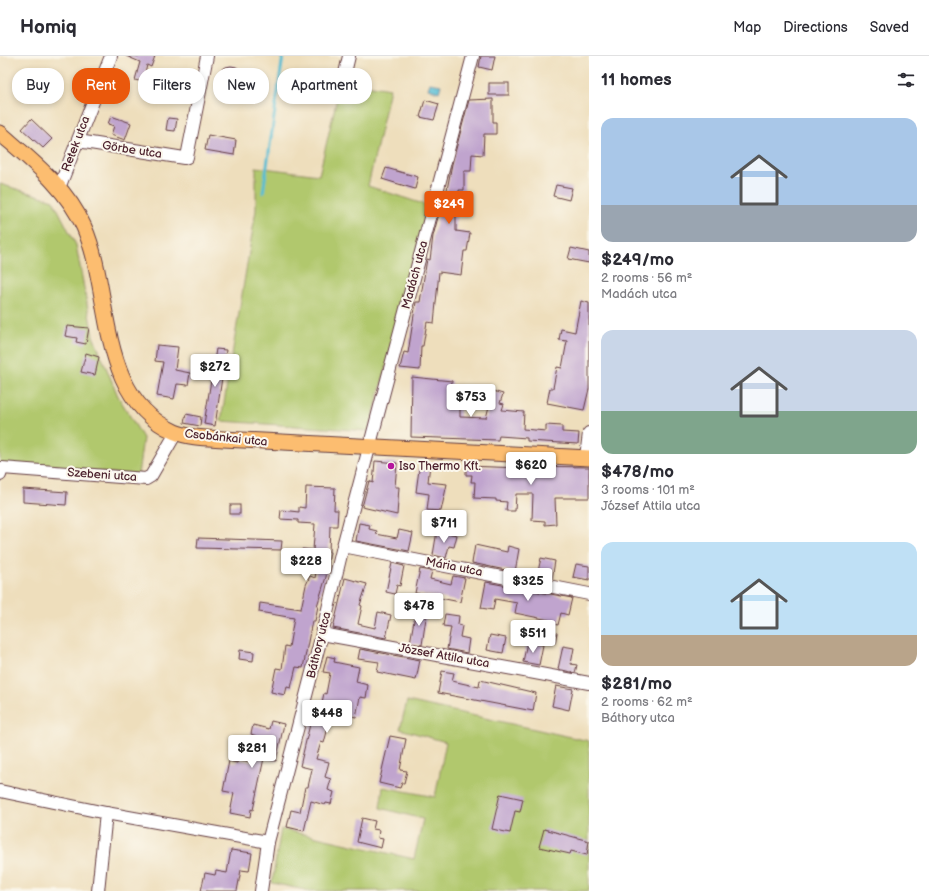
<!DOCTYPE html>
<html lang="en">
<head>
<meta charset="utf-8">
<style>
	:root { --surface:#fff; --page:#f7f7f7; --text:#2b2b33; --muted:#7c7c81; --line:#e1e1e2; --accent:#ea580c }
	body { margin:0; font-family:"Balsamiq Sans",sans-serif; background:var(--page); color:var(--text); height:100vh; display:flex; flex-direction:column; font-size:15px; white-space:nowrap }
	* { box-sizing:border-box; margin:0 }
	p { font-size:13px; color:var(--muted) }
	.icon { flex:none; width:22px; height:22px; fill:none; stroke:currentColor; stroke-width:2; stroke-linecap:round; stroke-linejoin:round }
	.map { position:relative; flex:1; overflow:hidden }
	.panel { display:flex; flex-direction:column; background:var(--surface); width:340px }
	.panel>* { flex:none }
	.top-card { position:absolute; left:12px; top:12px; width:380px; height:36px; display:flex; gap:8px }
	.price { position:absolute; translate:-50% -34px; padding:0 9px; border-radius:4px; background:#fff; color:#222; font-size:13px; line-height:26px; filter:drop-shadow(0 1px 2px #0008) }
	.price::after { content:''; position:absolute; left:50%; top:24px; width:12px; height:9px; margin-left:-6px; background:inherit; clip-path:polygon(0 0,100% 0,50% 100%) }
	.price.on { background:var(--accent); color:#fff }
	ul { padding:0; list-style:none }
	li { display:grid; align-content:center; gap:8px; height:212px; padding:0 12px }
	li span { display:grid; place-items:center; height:124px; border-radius:12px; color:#555 }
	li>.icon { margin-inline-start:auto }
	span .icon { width:72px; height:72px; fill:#fffc; stroke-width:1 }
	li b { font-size:17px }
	h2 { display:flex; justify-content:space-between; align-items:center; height:48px; padding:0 12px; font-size:17px }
	.chip { padding:0 14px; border-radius:16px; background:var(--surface); box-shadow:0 2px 6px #0003; font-size:14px; line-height:36px }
	.chip.on { background:var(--accent); color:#fff }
	header { display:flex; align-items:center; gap:24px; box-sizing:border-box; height:56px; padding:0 20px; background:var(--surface); border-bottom:1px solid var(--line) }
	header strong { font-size:19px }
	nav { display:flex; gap:22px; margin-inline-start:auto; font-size:14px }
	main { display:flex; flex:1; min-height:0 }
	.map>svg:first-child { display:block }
	.green { fill:#b1c86d; stroke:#7e744c }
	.water { fill:#56bdd4; stroke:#506e80 }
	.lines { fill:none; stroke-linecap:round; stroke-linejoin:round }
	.stream { stroke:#56bdd4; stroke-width:3 }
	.building { fill:#c0a4ce }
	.minor-casing { stroke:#633c41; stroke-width:14 }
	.major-casing { stroke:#633c41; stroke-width:17 }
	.minor { stroke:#fff; stroke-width:12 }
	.major { stroke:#fcbd6f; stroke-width:15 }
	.poi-dot { fill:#b5179e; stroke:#fbf7ec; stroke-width:1.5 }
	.labels { text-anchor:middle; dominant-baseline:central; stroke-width:4; stroke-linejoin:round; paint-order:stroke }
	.street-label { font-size:12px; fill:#4a1f2b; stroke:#fbf7ec }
	.poi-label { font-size:12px; fill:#4a1f2b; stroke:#fbf7ec; text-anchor:start }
</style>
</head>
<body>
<header>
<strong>Homiq</strong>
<nav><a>Map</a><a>Directions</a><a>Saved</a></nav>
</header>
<main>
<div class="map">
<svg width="589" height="835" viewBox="0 0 589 835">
	<rect width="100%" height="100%" fill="#fbf7ec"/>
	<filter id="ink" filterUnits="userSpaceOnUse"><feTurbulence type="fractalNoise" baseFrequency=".025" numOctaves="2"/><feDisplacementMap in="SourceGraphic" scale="8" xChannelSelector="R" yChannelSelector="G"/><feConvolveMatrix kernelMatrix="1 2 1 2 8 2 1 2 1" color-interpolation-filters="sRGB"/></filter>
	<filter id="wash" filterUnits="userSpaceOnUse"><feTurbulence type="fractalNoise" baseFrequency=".012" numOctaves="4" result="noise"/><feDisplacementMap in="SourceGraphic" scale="16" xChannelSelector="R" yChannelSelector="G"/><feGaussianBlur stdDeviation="0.9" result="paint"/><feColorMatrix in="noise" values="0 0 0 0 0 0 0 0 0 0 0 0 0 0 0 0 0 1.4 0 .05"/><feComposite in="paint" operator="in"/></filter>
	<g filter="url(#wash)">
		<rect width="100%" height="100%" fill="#eedebc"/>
		<!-- green -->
		<g class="green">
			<polygon points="341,25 390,33 368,130 429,150 369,375 221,365 256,154 256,111 319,119"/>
			<polygon points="0,128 53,144 76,189 93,280 118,340 143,382 138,419 0,409"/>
			<polygon points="407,645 589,685 589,835 310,835 272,827 281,773 414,803 423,763 380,752 383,731 435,741 446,686 400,673"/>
		</g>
		<!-- water -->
		<polygon class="water" points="430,27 441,29 439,36 428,33"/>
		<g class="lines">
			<!-- stream -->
			<polyline class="stream" points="263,137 283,0"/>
		</g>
		<g id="blocks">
			<!-- building -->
			<g class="building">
				<polygon points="126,0 155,0 151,11 147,9 143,26 135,24 140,6"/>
				<polygon points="481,0 495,0 492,14 479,11"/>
				<circle cx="231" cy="23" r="13"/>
				<rect x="489" y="27" width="20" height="12"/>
				<polygon points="493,43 493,66 496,66 496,78 484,78 483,99 472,98 471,115 464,115 464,134 459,134 459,149 456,149 456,175 470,177 467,195 464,195 461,219 439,216 434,267 427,266 423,290 421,290 420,314 400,312 404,296 408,297 416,246 420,246 427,203 430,204 433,180 444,139 446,139 452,108 469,44"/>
				<polygon points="425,44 439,48 434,64 420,61"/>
				<polygon points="111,60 131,67 125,84 111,79 114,70 108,68"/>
				<polygon points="168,62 177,63 175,75 166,74"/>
				<polygon points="31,63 52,83 43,92 22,73"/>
				<polygon points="208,79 236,84 234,99 205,94"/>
				<polygon points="386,112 418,121 415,133 382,123"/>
				<polygon points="556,129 572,132 569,144 553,140"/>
				<polygon points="571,192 589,196 589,207 568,203"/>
				<polygon points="581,245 589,247 589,333 584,354 547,347 550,332 553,332 557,311 562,312 567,285 559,284 561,273 575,276"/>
				<polygon points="67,270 89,272 86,288 76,286 77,282 65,280"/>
				<polygon points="157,289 178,291 175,314 190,317 188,329 177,328 174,343 157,340 163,306 155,305"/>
				<polygon points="216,293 226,294 215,370 204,368"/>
				<polygon points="86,297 99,301 95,319 81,316"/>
				<polygon points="412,321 452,325 451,335 454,335 454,341 458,341 457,350 460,350 460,361 486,362 493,335 503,338 500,347 504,348 502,354 524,356 523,373 546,375 546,369 562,370 562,376 579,377 578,388 527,385 527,382 499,380 498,384 411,381"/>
				<polygon points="186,358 201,361 200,370 184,367"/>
				<polygon points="375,405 397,407 395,431 399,431 397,459 362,451 369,425 373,427"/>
				<polygon points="420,406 430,408 428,426 447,428 441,455 427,454 429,438 416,436"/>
				<polygon points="466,410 521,412 521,410 589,411 589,442 555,442 556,468 545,469 545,465 532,464 533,438 516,438 515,455 506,455 507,446 496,445 496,443 474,442 475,426 471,426 472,419 466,419"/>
				<polygon points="306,431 335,432 334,454 338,454 337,470 330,470 329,496 330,496 326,521 317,550 318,550 315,565 312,565 303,612 296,611 291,632 287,631 285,639 271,636 276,612 282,613 285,590 289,591 294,562 259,556 260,547 301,553 306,529 310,520 315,522 318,504 301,502 302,493 313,494 315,468 298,467 298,464 280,463 281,454 299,456 299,451 305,452"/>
				<polygon points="23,433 67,436 66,449 23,446"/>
				<rect x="230" y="449" width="10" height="9"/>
				<polygon points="359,467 370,469 369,473 377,475 376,478 397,482 399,474 413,477 409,495 356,485"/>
				<polygon points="437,475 457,479 454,491 449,490 446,502 433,499"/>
				<polygon points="198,482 282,485 281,494 197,492"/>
				<polygon points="475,489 507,496 508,490 519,493 515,516 472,507"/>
				<polygon points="541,502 555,505 552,523 537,520"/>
				<polygon points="392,507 404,510 400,530 397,529 395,538 386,536"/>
				<polygon points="576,508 589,510 589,524 573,521"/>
				<polygon points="420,513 432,515 430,523 451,528 453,520 465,522 460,546 415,537"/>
				<polygon points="345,522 367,528 360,549 362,550 358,568 375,572 378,556 391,559 386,582 333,572"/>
				<polygon points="486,526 572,542 568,559 561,557 558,569 549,567 549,564 515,557 517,547 495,543 493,554 481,552"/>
				<polygon points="416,553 427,555 422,589 410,587"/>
				<polygon points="445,558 459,560 458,569 462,570 460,581 469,583 467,597 447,593 451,571 443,570"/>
				<polygon points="549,576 557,577 555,587 547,585"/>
				<polygon points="490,579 506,582 503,597 487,594"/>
				<polygon points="527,586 543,589 539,609 523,606"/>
				<polygon points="563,590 574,592 571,608 577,609 575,617 558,613"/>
				<polygon points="360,593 420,604 416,624 377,616 379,606 358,603"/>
				<polygon points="240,594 254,596 253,605 239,603"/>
				<polygon points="327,600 335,602 334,606 359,611 356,626 368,629 366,642 360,641 356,661 332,656 324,687 321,686 316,703 329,706 325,721 331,723 328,734 334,736 331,748 326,747 325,749 311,745 304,775 287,771 291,754 300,756 305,731 308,731 312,713 300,710 311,664 318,666 324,637 326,638 330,617 323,616"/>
				<polygon points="442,615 454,617 452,625 479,631 480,624 536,637 533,655 438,637"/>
				<polygon points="556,630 573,633 569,654 552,650"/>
				<polygon points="271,665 284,668 276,705 264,702 253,754 251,753 250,761 230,757 234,737 223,735 229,705 237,707 238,703 252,706 256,680 251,678 253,669 269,673"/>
				<polygon points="390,680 406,683 400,714 407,715 404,727 402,727 400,732 379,727"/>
				<polygon points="500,738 523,743 520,756 515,755 510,777 492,773"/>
				<polygon points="362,762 375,765 373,773 379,774 378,782 383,783 381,792 357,786"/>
				<polygon points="544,773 589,785 587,799 571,795 570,798 539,791"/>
				<polygon points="231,794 252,797 249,815 241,814 237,835 201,835 205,817 215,819 216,815 227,817"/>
			</g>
		</g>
	</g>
	<g filter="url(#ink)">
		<use href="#blocks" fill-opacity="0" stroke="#633c41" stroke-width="1"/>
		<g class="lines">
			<!-- minor casing -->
			<g class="minor-casing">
				<g id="minor">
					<polyline points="345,17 349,0"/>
					<polyline points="78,85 184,102 187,101 207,0"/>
					<polyline points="59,132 111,0"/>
					<polyline points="586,401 589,377"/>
					<polyline points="0,419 2,412 146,423 151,420 176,377"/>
					<polyline points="343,490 589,538"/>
					<polyline points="322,578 589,627"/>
					<polyline points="0,735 106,757 268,786"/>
					<polyline points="98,835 106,757"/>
					<polyline points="261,835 268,786 322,578 343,490 473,0"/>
				</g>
			</g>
			<!-- major casing -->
			<g class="major-casing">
				<path id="major" d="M0,77c32,28 67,55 84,94 29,66 12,170 91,205 14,6 32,6 48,7l366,19"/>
			</g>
			<!-- minor -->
			<use href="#minor" class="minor"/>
			<!-- major -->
			<use href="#major" class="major"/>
		</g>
	</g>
	<!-- markers -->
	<circle class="poi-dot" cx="391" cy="410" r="4"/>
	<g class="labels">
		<!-- street labels -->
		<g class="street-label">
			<text transform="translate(76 88) rotate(-69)">Retek utca</text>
			<text transform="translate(132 94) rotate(9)">Görbe utca</text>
			<text transform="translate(415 219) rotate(-75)">Madách utca</text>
			<text transform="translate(226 382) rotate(6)">Csobánkai utca</text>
			<text transform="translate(102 419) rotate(4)">Szebeni utca</text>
			<text transform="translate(454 511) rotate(11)">Mária utca</text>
			<text transform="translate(319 589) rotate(-76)">Báthory utca</text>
			<text transform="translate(444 600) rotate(10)">József Attila utca</text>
		</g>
		<!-- poi labels -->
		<g class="poi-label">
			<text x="399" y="410">Iso Thermo Kft.</text>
		</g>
	</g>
</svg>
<b class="price on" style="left:449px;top:169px">$249</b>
<b class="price" style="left:215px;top:332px">$272</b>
<b class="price" style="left:471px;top:362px">$753</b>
<b class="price" style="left:531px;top:430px">$620</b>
<b class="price" style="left:444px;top:488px">$711</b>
<b class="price" style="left:306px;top:526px">$228</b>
<b class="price" style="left:528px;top:546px">$325</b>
<b class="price" style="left:419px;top:571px">$478</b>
<b class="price" style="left:533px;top:598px">$511</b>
<b class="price" style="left:327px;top:678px">$448</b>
<b class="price" style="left:252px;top:713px">$281</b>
<div class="top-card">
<a class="chip">Buy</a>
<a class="chip on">Rent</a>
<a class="chip">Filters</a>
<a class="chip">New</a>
<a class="chip">Apartment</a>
</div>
</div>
<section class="panel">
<h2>11 homes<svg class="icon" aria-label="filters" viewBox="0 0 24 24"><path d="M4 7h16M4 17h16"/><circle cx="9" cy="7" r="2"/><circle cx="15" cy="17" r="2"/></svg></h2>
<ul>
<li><span style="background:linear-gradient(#a9c7e8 70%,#9aa5b1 0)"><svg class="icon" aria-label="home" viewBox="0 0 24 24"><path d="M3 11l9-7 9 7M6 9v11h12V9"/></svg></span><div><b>$249/mo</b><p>2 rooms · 56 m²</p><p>Madách utca</p></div></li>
<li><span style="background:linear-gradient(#c9d6e8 65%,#7fa58c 0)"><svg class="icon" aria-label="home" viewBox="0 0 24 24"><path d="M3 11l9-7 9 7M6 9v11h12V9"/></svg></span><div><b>$478/mo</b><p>3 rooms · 101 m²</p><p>József Attila utca</p></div></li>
<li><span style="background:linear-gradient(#bfe0f5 75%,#b9a48a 0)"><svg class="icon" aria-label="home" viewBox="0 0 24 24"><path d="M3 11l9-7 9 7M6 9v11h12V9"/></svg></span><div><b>$281/mo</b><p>2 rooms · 62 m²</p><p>Báthory utca</p></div></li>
</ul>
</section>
</main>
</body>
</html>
